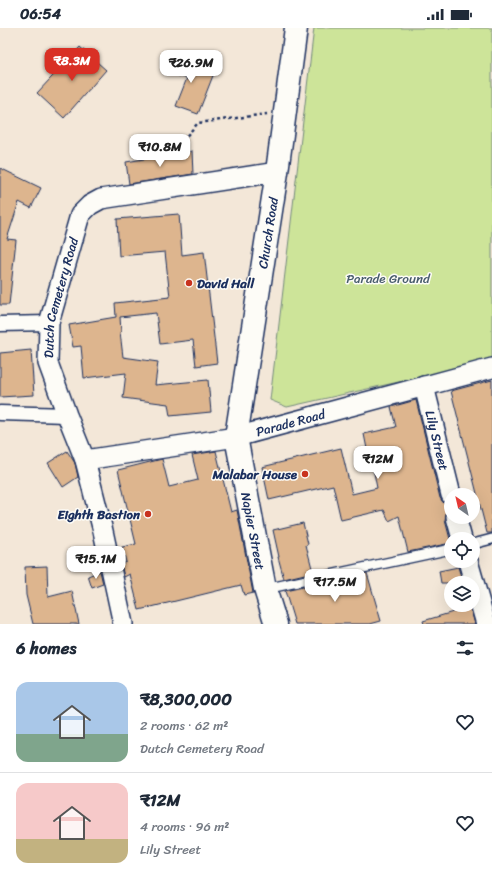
<!DOCTYPE html>
<html lang="en">
<head>
<meta charset="utf-8">
<style>
	:root { --surface:#fff; --page:#f6f6f7; --text:#1f2937; --muted:#747a83; --line:#e0e1e3; --accent:#d93025 }
	body { margin:0; font-family:Sriracha,sans-serif; background:var(--page); color:var(--text); height:100vh; display:flex; flex-direction:column; font-size:15px; white-space:nowrap }
	* { box-sizing:border-box; margin:0 }
	p { font-size:13px; color:var(--muted) }
	.icon { flex:none; width:22px; height:22px; fill:none; stroke:currentColor; stroke-width:2; stroke-linecap:round; stroke-linejoin:round }
	.map { position:relative; height:596px; overflow:hidden }
	.side { display:flex; flex-direction:column; background:var(--surface); flex:1 }
	.side>* { flex:none }
	.needle { width:26px; rotate:326deg }
	.fabs { position:absolute; left:444px; top:460px; display:grid; gap:8px }
	.fabs a { display:grid; place-items:center; width:36px; height:36px; border-radius:50%; background:var(--surface); box-shadow:0 4px 16px #0002; font-size:20px }
	.price { position:absolute; translate:-50% -34px; padding:0 9px; border-radius:8px; background:#fff; color:#222; font-size:13px; line-height:26px; filter:drop-shadow(0 1px 2px #0008) }
	.price::after { content:''; position:absolute; left:50%; top:24px; width:12px; height:9px; margin-left:-6px; background:inherit; clip-path:polygon(0 0,100% 0,50% 100%) }
	.price.current { background:var(--accent); color:#fff }
	ul { padding:0; list-style:none }
	li { display:flex; align-items:center; gap:12px; height:100px; padding:0 16px }
	li+li { border-top:1px solid var(--line) }
	li span { display:grid; place-items:center; flex:none; width:112px; height:80px; border-radius:12px; color:#555 }
	li>.icon { margin-inline-start:auto }
	span .icon { width:48px; height:48px; fill:#fffc; stroke-width:1 }
	li b { font-size:17px }
	h2 { display:flex; justify-content:space-between; align-items:center; height:48px; padding:0 16px; font-size:17px }
	.status { display:flex; justify-content:space-between; align-items:center; height:28px; padding:0 20px; background:var(--surface); direction:ltr }
	.status svg { height:11px; fill:currentColor }
	.map>svg:first-child { display:block }
	.green { fill:#cde499; stroke:#748a7c }
	.building { fill:#ddb58e; stroke:#1b2f5e }
	.lines { fill:none; stroke-linecap:round; stroke-linejoin:round }
	.service-casing { stroke:#1b2f5e; stroke-width:12 }
	.pedestrian-casing { stroke:#1b2f5e; stroke-width:17 }
	.minor-casing { stroke:#1b2f5e; stroke-width:22 }
	.secondary-casing { stroke:#1b2f5e; stroke-width:25 }
	.path { stroke:#1b2f5e; stroke-width:2.5; stroke-dasharray:3 3; stroke-linecap:butt }
	.service { stroke:#fdfcf7; stroke-width:9 }
	.pedestrian { stroke:#fdfcf7; stroke-width:14 }
	.minor { stroke:#fdfcf7; stroke-width:19 }
	.secondary { stroke:#fdfcf7; stroke-width:22 }
	.poi-dot { fill:#c8321e; stroke:#fdfcf7; stroke-width:1.5 }
	.labels { text-anchor:middle; dominant-baseline:central; stroke-width:3; stroke-linejoin:round; paint-order:stroke }
	.street-label { font-size:13px; fill:#1b2f5e; stroke:#fdfcf7 }
	.park-label { font-size:13px; fill:#485c6d; stroke:#fdfcf7 }
	.poi-label { font-size:13px; font-weight:bold; fill:#1b2f5e; stroke:#fdfcf7; text-anchor:end }
</style>
</head>
<body>
<div class="status"><b>06:54</b><svg viewBox="0 0 49 12"><path d="M0 12V9h3v3zM5 12V6h3v6zM10 12V3h3v9zM15 12V0h3v12zM26 1h20v11H26zM47 4h2v5h-2z"/></svg></div>
<div class="map">
<svg width="492" height="596" viewBox="0 0 492 596">
	<rect width="100%" height="100%" fill="#f3e7d8"/>
	<filter id="ink" filterUnits="userSpaceOnUse"><feTurbulence type="fractalNoise" baseFrequency=".025" numOctaves="2"/><feDisplacementMap in="SourceGraphic" scale="8" xChannelSelector="R" yChannelSelector="G"/><feConvolveMatrix kernelMatrix="1 2 1 2 8 2 1 2 1" color-interpolation-filters="sRGB"/></filter>
	<g filter="url(#ink)">
		<!-- green -->
		<polygon class="green" points="314,0 492,0 492,333 287,379 270,372"/>
		<!-- building -->
		<g class="building">
			<polygon points="80,19 106,42 64,90 37,65"/>
			<polygon points="172,28 186,32 186,35 214,45 198,86 176,78 187,50 168,45"/>
			<polygon points="192,123 193,146 129,156 126,134"/>
			<polygon points="0,140 41,160 31,180 19,174 7,211 16,212 9,277 0,277"/>
			<polygon points="179,186 182,227 204,224 217,335 196,338 193,312 160,316 156,285 120,289 121,304 120,304 123,329 158,334 155,357 208,352 211,384 170,388 168,376 123,370 126,345 84,350 81,318 73,319 69,297 116,289 115,275 170,269 165,224 119,228 117,191"/>
			<polygon points="31,322 34,367 0,369 0,325"/>
			<polygon points="492,352 492,505 487,505 451,363"/>
			<polygon points="416,372 440,470 443,474 448,477 449,481 446,486 445,492 451,515 408,524 399,488 389,493 384,482 341,492 333,457 269,472 262,439 341,420 352,466 377,460 372,435 370,436 364,406 396,399 391,379"/>
			<polygon points="67,423 75,435 78,449 63,459 48,435"/>
			<polygon points="216,423 231,484 237,482 253,565 244,567 241,557 139,582 130,546 124,549 121,536 126,534 122,519 136,516 118,442 162,431 169,459 198,452 192,427"/>
			<polygon points="303,495 308,516 306,517 313,544 284,551 278,529 279,529 273,502"/>
			<polygon points="47,538 48,569 72,563 79,596 33,596 26,567 25,539"/>
			<polygon points="458,539 463,555 441,555 439,543"/>
			<polygon points="100,543 103,556 92,560 88,548"/>
			<polygon points="367,545 381,593 370,596 295,596 285,563"/>
			<polygon points="470,579 475,596 424,596 423,593"/>
		</g>
		<g class="lines">
			<!-- service casing -->
			<g class="service-casing">
				<g id="service">
					<polyline points="473,516 492,511"/>
					<polyline points="265,561 451,521"/>
				</g>
			</g>
			<!-- pedestrian casing -->
			<g class="pedestrian-casing">
				<g id="pedestrian">
					<polyline points="0,296 49,295"/>
					<polyline points="0,385 67,387"/>
				</g>
			</g>
			<!-- minor casing -->
			<g class="minor-casing">
				<g id="minor">
					<path id="s1" d="M424,358l27,109"/>
					<path id="s2" d="M85,432l151,-23 256,-69"/>
					<polyline points="456,489 462,511"/>
					<polyline points="468,533 486,596"/>
					<path id="s3" d="M123,596l-20,-93 -18,-71 -18,-45 -19,-52 1,-40 31,-108 10,-10 11,-6 176,-27"/>
				</g>
			</g>
			<!-- secondary casing -->
			<g class="secondary-casing">
				<g id="secondary">
					<path id="s4" d="M276,596l-11,-35 -29,-152 41,-265 19,-144"/>
				</g>
			</g>
			<!-- path -->
			<polyline class="path" points="175,121 198,95 267,86"/>
			<!-- service -->
			<use href="#service" class="service"/>
			<!-- pedestrian -->
			<use href="#pedestrian" class="pedestrian"/>
			<!-- minor -->
			<use href="#minor" class="minor"/>
			<!-- secondary -->
			<use href="#secondary" class="secondary"/>
		</g>
	</g>
	<!-- markers -->
	<g class="poi-dot">
		<circle cx="189" cy="255" r="4"/>
		<circle cx="305" cy="446" r="4"/>
		<circle cx="148" cy="486" r="4"/>
	</g>
	<g class="labels">
		<!-- street labels -->
		<g class="street-label">
			<text stroke="none"><textPath href="#s4" startOffset="398">Church Road</textPath></text>
			<text stroke="none"><textPath href="#s3" startOffset="339">Dutch Cemetery Road</textPath></text>
			<text stroke="none"><textPath href="#s2" startOffset="209">Parade Road</textPath></text>
			<text stroke="none"><textPath href="#s1" startOffset="56">Lily Street</textPath></text>
			<text transform="translate(253 503) rotate(79)">Napier Street</text>
		</g>
		<!-- park labels -->
		<g class="park-label">
			<text x="388" y="250">Parade Ground</text>
		</g>
		<!-- poi labels -->
		<g class="poi-label">
			<text x="197" y="255" text-anchor="start">David Hall</text>
			<text x="297" y="446">Malabar House</text>
			<text x="140" y="486">Eighth Bastion</text>
		</g>
	</g>
</svg>
<div class="fabs">
<a><svg class="needle" viewBox="-14 -14 28 28"><path d="M0-13l5 13h-10z" fill="#e53935"/><path d="M0 13l5-13h-10z" fill="#747a83"/></svg></a>
<a><svg class="icon" aria-label="locate" viewBox="0 0 24 24"><circle cx="12" cy="12" r="6"/><path d="M12 2v4M12 18v4M2 12h4M18 12h4"/></svg></a>
<a><svg class="icon" aria-label="layers" viewBox="0 0 24 24"><path d="M12 4l9 5-9 5-9-5zM3 14l9 5 9-5"/></svg></a>
</div>
<b class="price current" style="left:72px;top:54px">₹8.3M</b>
<b class="price" style="left:191px;top:56px">₹26.9M</b>
<b class="price" style="left:160px;top:140px">₹10.8M</b>
<b class="price" style="left:378px;top:452px">₹12M</b>
<b class="price" style="left:96px;top:552px">₹15.1M</b>
<b class="price" style="left:335px;top:575px">₹17.5M</b>
</div>
<section class="side">
<h2>6 homes<svg class="icon" aria-label="filters" viewBox="0 0 24 24"><path d="M4 7h16M4 17h16"/><circle cx="9" cy="7" r="2"/><circle cx="15" cy="17" r="2"/></svg></h2>
<ul>
<li><span style="background:linear-gradient(#a9c7e8 65%,#7fa58c 0)"><svg class="icon" aria-label="home" viewBox="0 0 24 24"><path d="M3 11l9-7 9 7M6 9v11h12V9"/></svg></span><div><b>₹8,300,000</b><p>2 rooms · 62 m²</p><p>Dutch Cemetery Road</p></div><svg class="icon" aria-label="heart" viewBox="0 0 24 24"><path d="M12 20l-8-8c-3-5 5-10 8-4 3-6 11-1 8 4z"/></svg></li>
<li><span style="background:linear-gradient(#f6c9c9 70%,#c2b280 0)"><svg class="icon" aria-label="home" viewBox="0 0 24 24"><path d="M3 11l9-7 9 7M6 9v11h12V9"/></svg></span><div><b>₹12M</b><p>4 rooms · 96 m²</p><p>Lily Street</p></div><svg class="icon" aria-label="heart" viewBox="0 0 24 24"><path d="M12 20l-8-8c-3-5 5-10 8-4 3-6 11-1 8 4z"/></svg></li>
</ul>
</section>
</body>
</html>
